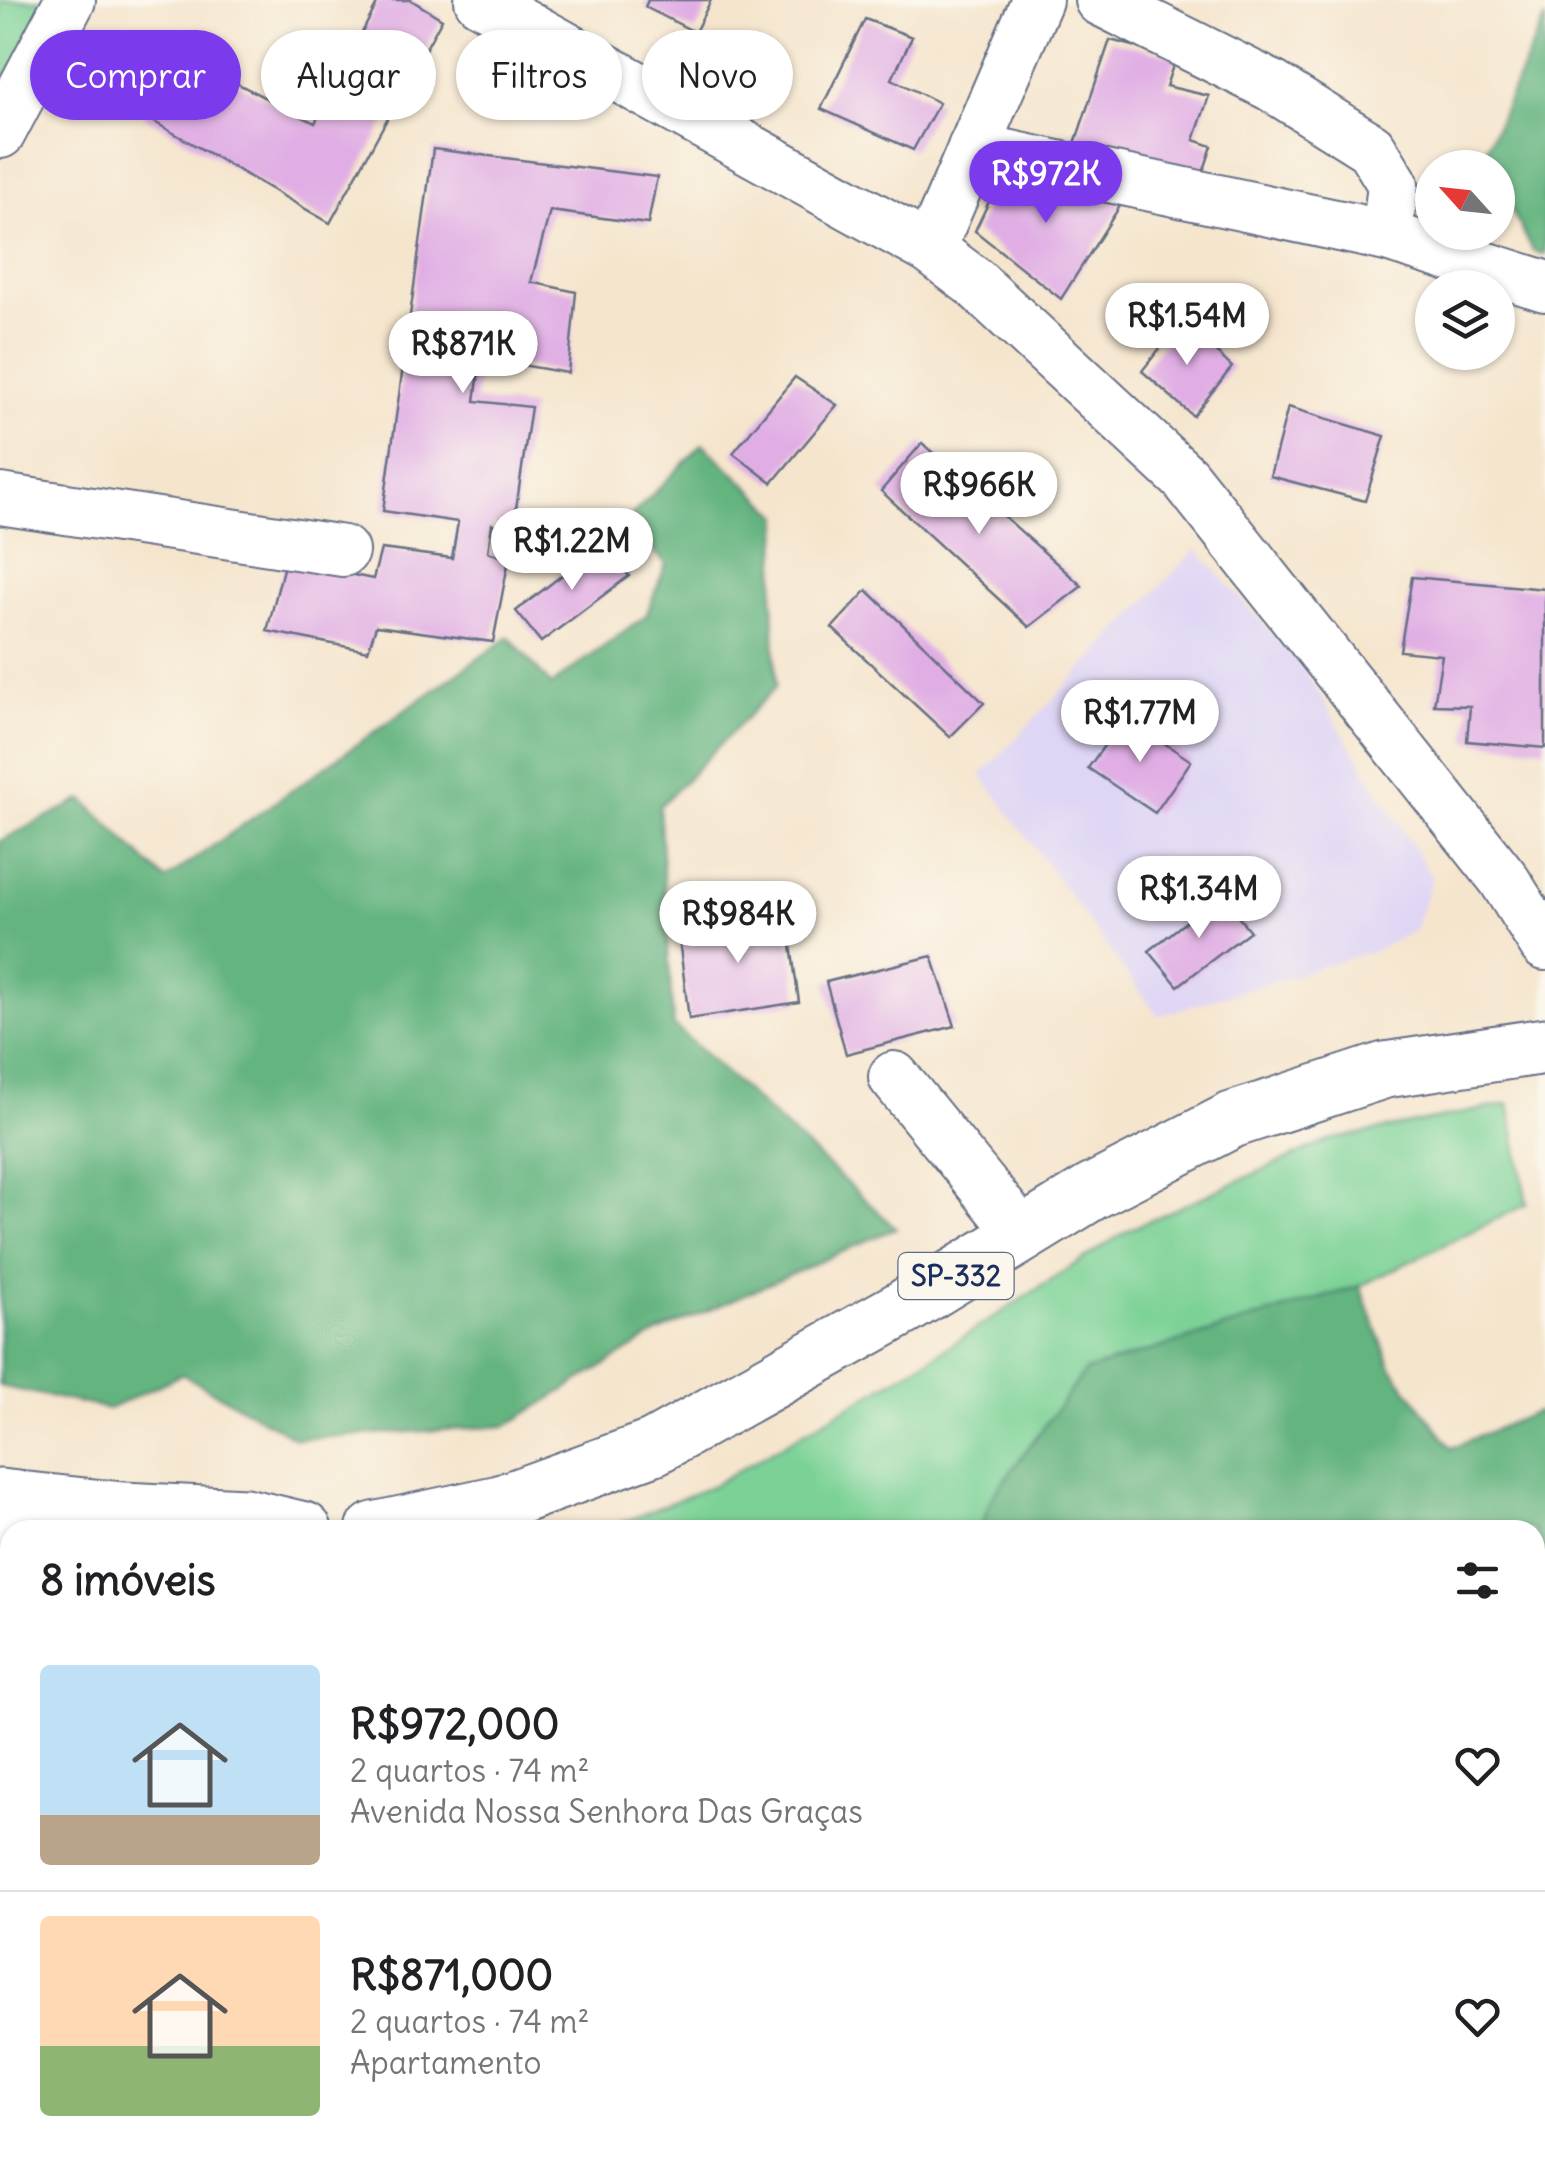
<!DOCTYPE html>
<html lang="pt">
<head>
<meta charset="utf-8">
<style>
	:root { --surface:#fff; --page:#f6f6f6; --text:#202124; --muted:#757577; --line:#e0e0e0; --accent:#7c3aed }
	body { margin:0; font-family:Delius,sans-serif; background:var(--page); color:var(--text); height:100vh; display:flex; flex-direction:column; font-size:38px; white-space:nowrap }
	* { box-sizing:border-box; margin:0 }
	p { font-size:32px; color:var(--muted) }
	.icon { flex:none; width:55px; height:55px; fill:none; stroke:currentColor; stroke-width:2; stroke-linecap:round; stroke-linejoin:round }
	.map { position:relative; flex:1; overflow:hidden }
	.panel { position:absolute; left:0px; top:1520px; width:1545px; height:642px; display:flex; flex-direction:column; background:var(--surface); border-radius:30px 30px 0 0; box-shadow:0 2px 8px #0004 }
	.panel>* { flex:none }
	.guide { position:absolute; left:30px; top:30px; width:1000px; height:90px; display:flex; gap:20px }
	.needle { width:65px; rotate:297deg }
	.tools { position:absolute; left:1415px; top:150px; display:grid; gap:20px }
	.tools a { display:grid; place-items:center; width:100px; height:100px; border-radius:50%; background:var(--surface); box-shadow:0 2px 8px #0004; font-size:50px }
	.price { position:absolute; translate:-50% -85px; padding:0 22px; border-radius:35px; background:#fff; color:#222; font-size:32px; line-height:65px; filter:drop-shadow(0 2px 5px #0008) }
	.price::after { content:''; position:absolute; left:50%; top:60px; width:30px; height:22px; margin-left:-15px; background:inherit; clip-path:polygon(0 0,100% 0,50% 100%) }
	.price.current { background:var(--accent); color:#fff }
	ul { padding:0; list-style:none }
	li { display:flex; align-items:center; gap:30px; height:250px; padding:0 40px }
	li+li { border-top:2px solid var(--line) }
	li span { display:grid; place-items:center; flex:none; width:280px; height:200px; border-radius:10px; color:#555 }
	li>.icon { margin-inline-start:auto }
	span .icon { width:120px; height:120px; fill:#fffc; stroke-width:1 }
	li b { font-size:42px }
	h2 { display:flex; justify-content:space-between; align-items:center; height:120px; padding:0 40px; font-size:42px }
	.chip { padding:0 35px; border-radius:45px; background:var(--surface); box-shadow:0 2px 8px #0004; font-size:35px; line-height:90px }
	.chip.current { background:var(--accent); color:#fff }
	.map>svg:first-child { display:block }
	.built { fill:#dfd5f5 }
	.green { fill:#7bd296; stroke:#4b807a; stroke-width:2.5 }
	.forest { fill:#64b47f; stroke:#40726e; stroke-width:2.5 }
	.building { fill:#e0aee4 }
	.lines { fill:none; stroke-linecap:round; stroke-linejoin:round }
	.minor-casing { stroke:#676f85; stroke-width:54 }
	.major-casing { stroke:#676f85; stroke-width:59 }
	.minor { stroke:#fff; stroke-width:50 }
	.major { stroke:#fff; stroke-width:55 }
	.labels { text-anchor:middle; dominant-baseline:central; stroke-width:9; stroke-linejoin:round; paint-order:stroke }
	.shield { fill:#fbf7ec; stroke:#5e6b89; stroke-width:2.5 }
	.shield-label { font-size:28px; font-weight:bold; fill:#1b2f5e }
</style>
</head>
<body>
<div class="map">
<svg width="1545" height="2161" viewBox="0 0 1545 2161">
	<rect width="100%" height="100%" fill="#fbf7ec"/>
	<filter id="ink" filterUnits="userSpaceOnUse"><feTurbulence type="fractalNoise" baseFrequency=".01" numOctaves="2"/><feDisplacementMap in="SourceGraphic" scale="20" xChannelSelector="R" yChannelSelector="G"/><feConvolveMatrix kernelMatrix="1 2 1 2 8 2 1 2 1" color-interpolation-filters="sRGB"/></filter>
	<filter id="wash" filterUnits="userSpaceOnUse"><feTurbulence type="fractalNoise" baseFrequency=".0048" numOctaves="4" result="noise"/><feDisplacementMap in="SourceGraphic" scale="40" xChannelSelector="R" yChannelSelector="G"/><feGaussianBlur stdDeviation="2.25" result="paint"/><feColorMatrix in="noise" values="0 0 0 0 0 0 0 0 0 0 0 0 0 0 0 0 0 1.4 0 .05"/><feComposite in="paint" operator="in"/></filter>
	<g filter="url(#wash)">
		<rect width="100%" height="100%" fill="#f5e5cd"/>
		<!-- built -->
		<polygon class="built" points="1196,549 1303,668 1432,878 1415,930 1377,950 1158,1016 981,775"/>
		<!-- green -->
		<g class="green">
			<polygon points="0,0 53,0 0,101"/>
			<polygon points="1509,1104 1527,1204 1360,1286 1085,1371 981,1530 604,1530 712,1486 925,1362 1128,1230 1330,1140"/>
		</g>
		<!-- forest -->
		<g class="forest">
			<polygon points="1545,18 1545,255 1533,251 1498,184 1498,168 1489,167 1483,156"/>
			<polygon points="703,444 780,516 773,599 776,687 659,807 673,1025 896,1228 659,1332 506,1426 297,1439 182,1374 109,1409 0,1386 0,841 83,799 165,880 509,637 551,685 646,616 666,564 625,522"/>
			<polygon points="1360,1286 1391,1367 1451,1448 1537,1412 1545,1414 1545,1704 1535,1703 1535,1530 980,1530 991,1498 1085,1371"/>
			<polygon points="1545,1948 1545,2161 1337,2161 1337,2152 1535,2152 1535,1955"/>
			<polygon points="707,2153 1156,2152 1159,2161 703,2161"/>
		</g>
		<g id="blocks">
			<!-- building -->
			<g class="building">
				<polygon points="379,0 411,0 442,19 330,223 144,116 175,52 315,123"/>
				<polygon points="648,0 711,0 695,32 645,7"/>
				<polygon points="865,19 912,37 892,79 939,103 913,150 821,109"/>
				<polygon points="1110,40 1176,57 1166,86 1209,96 1194,140 1212,146 1198,188 1070,158"/>
				<polygon points="433,149 657,177 648,224 550,211 531,282 576,292 568,373 481,358 475,401 531,407 513,529 492,524 488,552 509,559 493,642 376,626 368,651 267,631 285,561 373,579 381,549 452,558 458,522 383,511"/>
				<polygon points="1004,170 1125,198 1061,299 975,231"/>
				<polygon points="1182,320 1232,367 1193,416 1142,371"/>
				<polygon points="795,377 837,405 772,483 733,453"/>
				<polygon points="1288,407 1385,436 1365,501 1270,476"/>
				<polygon points="922,443 1082,586 1029,627 881,491"/>
				<polygon points="602,544 629,576 541,642 516,611"/>
				<polygon points="1412,577 1545,589 1545,748 1467,741 1470,706 1434,705 1442,655 1400,651"/>
				<polygon points="867,590 984,703 950,737 832,628"/>
				<polygon points="1125,717 1191,761 1155,813 1088,768"/>
				<polygon points="1220,895 1250,931 1178,986 1149,951"/>
				<polygon points="786,910 799,1002 689,1019 678,931"/>
				<polygon points="932,956 955,1026 846,1054 826,982"/>
				<polygon points="10,1921 10,1968 0,1963 0,1941"/>
				<polygon points="0,2046 10,2050 10,2121 0,2116"/>
				<polygon points="0,2131 10,2136 10,2152 16,2152 12,2161 0,2161"/>
				<polygon points="107,2152 177,2152 172,2161 103,2161"/>
				<polygon points="323,2152 397,2152 416,2161 319,2161"/>
				<polygon points="459,2152 506,2152 503,2161 456,2161"/>
			</g>
		</g>
	</g>
	<g filter="url(#ink)">
		<use href="#blocks" fill-opacity="0" stroke="#676f85" stroke-width="2.5"/>
		<g class="lines">
			<!-- minor casing -->
			<g class="minor-casing">
				<g id="minor">
					<polyline points="480,0 930,249 975,283 1185,478 1503,878 1545,945"/>
					<polyline points="1100,0 1272,86 1371,148 1393,184 1387,236"/>
					<polyline points="0,133 70,0"/>
					<polyline points="973,148 1387,236 1545,286"/>
					<polyline points="930,249 1037,0"/>
					<polyline points="0,499 343,551"/>
					<polyline points="894,1077 1023,1235"/>
					<polyline points="0,1764 10,1743"/>
					<polyline points="229,2161 233,2152"/>
					<polyline points="638,2161 642,2152"/>
				</g>
			</g>
			<!-- major casing -->
			<g class="major-casing">
				<g id="major">
					<polyline points="0,1497 123,1510 245,1516 304,1530"/>
					<polyline points="374,1530 500,1503 654,1447 903,1308 1092,1192 1232,1120 1385,1070 1545,1046"/>
					<polyline points="0,1551 10,1552"/>
				</g>
			</g>
			<!-- minor -->
			<use href="#minor" class="minor"/>
			<!-- major -->
			<use href="#major" class="major"/>
		</g>
	</g>
	<g class="labels">
		<!-- shield labels -->
		<rect class="shield" x="898.5" y="1253" width="115" height="46" rx="8"/>
		<g class="shield-label">
			<text x="956" y="1276">SP-332</text>
		</g>
	</g>
</svg>
<div class="tools">
<a><svg class="needle" viewBox="-14 -14 28 28"><path d="M0-13l5 13h-10z" fill="#e53935"/><path d="M0 13l5-13h-10z" fill="#757577"/></svg></a>
<a><svg class="icon" aria-label="layers" viewBox="0 0 24 24"><path d="M12 4l9 5-9 5-9-5zM3 14l9 5 9-5"/></svg></a>
</div>
<b class="price current" style="left:1046px;top:226px">R$972K</b>
<b class="price" style="left:1187px;top:368px">R$1.54M</b>
<b class="price" style="left:463px;top:396px">R$871K</b>
<b class="price" style="left:979px;top:537px">R$966K</b>
<b class="price" style="left:572px;top:593px">R$1.22M</b>
<b class="price" style="left:1140px;top:765px">R$1.77M</b>
<b class="price" style="left:1199px;top:941px">R$1.34M</b>
<b class="price" style="left:738px;top:966px">R$984K</b>
<div class="guide">
<a class="chip current">Comprar</a>
<a class="chip">Alugar</a>
<a class="chip">Filtros</a>
<a class="chip">Novo</a>
</div>
<section class="panel">
<h2>8 imóveis<svg class="icon" aria-label="filters" viewBox="0 0 24 24"><path d="M4 7h16M4 17h16"/><circle cx="9" cy="7" r="2"/><circle cx="15" cy="17" r="2"/></svg></h2>
<ul>
<li><span style="background:linear-gradient(#bfe0f5 75%,#b9a48a 0)"><svg class="icon" aria-label="home" viewBox="0 0 24 24"><path d="M3 11l9-7 9 7M6 9v11h12V9"/></svg></span><div><b>R$972,000</b><p>2 quartos · 74 m²</p><p>Avenida Nossa Senhora Das Graças</p></div><svg class="icon" aria-label="heart" viewBox="0 0 24 24"><path d="M12 20l-8-8c-3-5 5-10 8-4 3-6 11-1 8 4z"/></svg></li>
<li><span style="background:linear-gradient(#ffd9b3 65%,#8fb573 0)"><svg class="icon" aria-label="home" viewBox="0 0 24 24"><path d="M3 11l9-7 9 7M6 9v11h12V9"/></svg></span><div><b>R$871,000</b><p>2 quartos · 74 m²</p><p>Apartamento</p></div><svg class="icon" aria-label="heart" viewBox="0 0 24 24"><path d="M12 20l-8-8c-3-5 5-10 8-4 3-6 11-1 8 4z"/></svg></li>
</ul>
</section>
</div>
</body>
</html>
